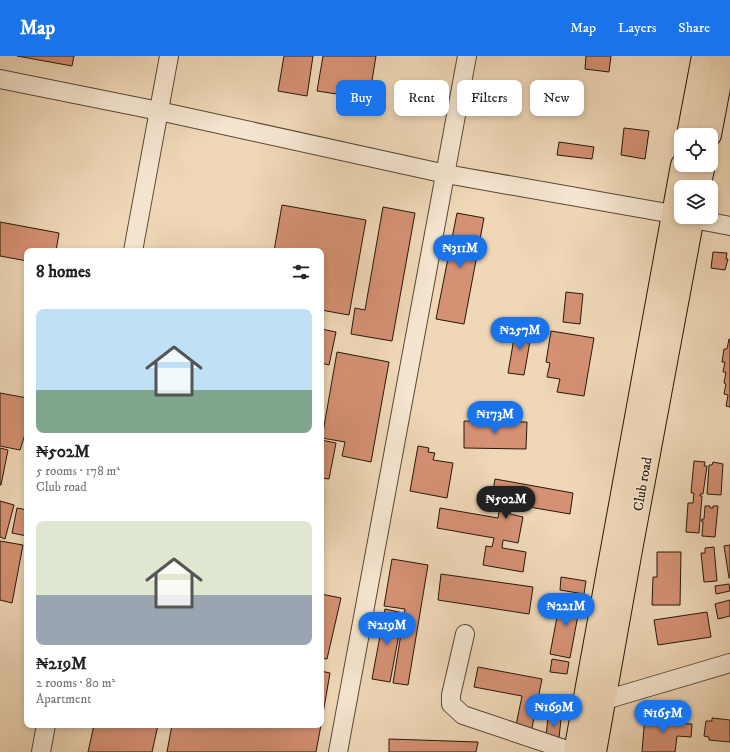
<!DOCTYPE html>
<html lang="en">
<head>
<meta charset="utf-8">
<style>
	:root { --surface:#fff; --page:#f6f6f6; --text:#222; --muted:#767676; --accent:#1a73e8 }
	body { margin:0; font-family:"IM FELL DW Pica",serif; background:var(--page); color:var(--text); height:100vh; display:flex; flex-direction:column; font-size:15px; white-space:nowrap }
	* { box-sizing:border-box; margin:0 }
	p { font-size:13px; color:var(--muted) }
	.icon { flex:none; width:22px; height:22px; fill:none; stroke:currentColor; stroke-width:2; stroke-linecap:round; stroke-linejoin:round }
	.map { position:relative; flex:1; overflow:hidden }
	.panel { position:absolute; left:24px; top:192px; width:300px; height:480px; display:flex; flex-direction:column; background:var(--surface); border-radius:8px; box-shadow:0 2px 6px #0003 }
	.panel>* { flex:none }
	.hud { position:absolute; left:336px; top:24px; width:334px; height:36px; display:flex; gap:8px }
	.controls { position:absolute; left:674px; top:72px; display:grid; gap:8px }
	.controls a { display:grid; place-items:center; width:44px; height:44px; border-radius:8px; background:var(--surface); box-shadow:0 2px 6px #0003; font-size:20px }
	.price { position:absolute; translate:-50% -34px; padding:0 9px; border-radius:14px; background:var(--accent); color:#fff; font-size:13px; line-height:26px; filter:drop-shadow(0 1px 2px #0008) }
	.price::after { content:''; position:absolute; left:50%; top:24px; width:12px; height:9px; margin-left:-6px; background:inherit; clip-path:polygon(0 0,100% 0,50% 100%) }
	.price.current { background:#222; color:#fff }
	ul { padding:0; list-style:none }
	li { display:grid; align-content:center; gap:8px; height:212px; padding:0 12px }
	li span { display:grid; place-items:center; height:124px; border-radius:8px; color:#555 }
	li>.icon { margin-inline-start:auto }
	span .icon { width:72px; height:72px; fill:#fffc; stroke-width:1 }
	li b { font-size:17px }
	h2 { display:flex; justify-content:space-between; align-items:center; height:48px; padding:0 12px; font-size:17px }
	.pill { padding:0 14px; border-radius:8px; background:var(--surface); box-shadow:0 2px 6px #0003; font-size:14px; line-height:36px }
	.pill.current { background:var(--accent); color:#fff }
	header { display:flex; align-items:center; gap:24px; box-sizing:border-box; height:56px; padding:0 20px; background:var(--accent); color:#fff }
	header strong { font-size:19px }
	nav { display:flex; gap:22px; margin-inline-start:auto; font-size:14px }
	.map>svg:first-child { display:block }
	.building { fill:#d59174; stroke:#26170a }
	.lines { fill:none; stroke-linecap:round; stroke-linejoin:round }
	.minor-casing { stroke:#584735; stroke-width:20 }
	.major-casing { stroke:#26170a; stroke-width:24 }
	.minor { stroke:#f5e5d0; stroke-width:18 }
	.major { stroke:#efd7b7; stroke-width:22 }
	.labels { text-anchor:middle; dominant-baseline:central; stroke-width:3; stroke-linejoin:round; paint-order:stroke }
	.street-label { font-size:14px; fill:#26170a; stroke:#f5e5d0 }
</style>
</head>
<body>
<header>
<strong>Map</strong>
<nav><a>Map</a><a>Layers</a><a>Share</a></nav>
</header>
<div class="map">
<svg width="730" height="696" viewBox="0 0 730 696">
	<rect width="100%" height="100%" fill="#efd7b7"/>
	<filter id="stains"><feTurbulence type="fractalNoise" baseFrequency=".005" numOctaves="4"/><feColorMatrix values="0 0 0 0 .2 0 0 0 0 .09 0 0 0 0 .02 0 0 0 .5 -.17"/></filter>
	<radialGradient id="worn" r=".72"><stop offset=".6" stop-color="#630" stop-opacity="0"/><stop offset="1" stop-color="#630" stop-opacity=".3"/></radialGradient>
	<!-- building -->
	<g class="building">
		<polygon points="17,0 74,0 72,10"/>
		<polygon points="284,0 313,0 307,40 278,35"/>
		<polygon points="323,0 376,0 369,43 317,35"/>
		<polygon points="586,0 611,0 609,16 585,13"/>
		<polygon points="624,72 649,75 645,103 621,99"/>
		<polygon points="559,86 594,91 592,103 557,99"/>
		<polygon points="282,149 366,164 349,259 321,254 321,195 274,195"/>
		<polygon points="383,151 415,157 392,285 351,278 355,252 365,254"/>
		<polygon points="457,157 484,162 464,268 436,263"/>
		<polygon points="0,166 59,177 56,195 27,195 27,205 0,200"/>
		<polygon points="713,196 727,197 726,203 728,203 725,214 711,212"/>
		<polygon points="566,236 583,238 580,268 563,266"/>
		<polygon points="516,271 532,274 524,319 508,317"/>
		<polygon points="321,273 336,276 329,309 321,307"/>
		<polygon points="551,275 594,282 584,340 557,336 560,323 547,321 550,307 546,306"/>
		<polygon points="729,283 730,283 730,351 726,350 728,339 724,338 726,328 724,327 726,316 723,316 725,306 722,306 724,293 727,293"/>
		<polygon points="337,296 389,306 371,406 342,400 345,386 322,382"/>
		<polygon points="0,337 27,342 27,372 20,394 0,390"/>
		<polygon points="464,365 527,366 526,393 464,392"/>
		<polygon points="321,384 336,387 329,423 321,422"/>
		<polygon points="418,390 429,392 428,396 435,397 433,404 453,407 447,442 410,435"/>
		<polygon points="0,392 8,394 1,429 0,429"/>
		<polygon points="694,405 705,406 704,410 707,410 703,438 700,438 700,440 702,440 699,477 686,476 688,447 693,447 694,437 691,437"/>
		<polygon points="713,406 723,408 721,439 707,438 709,409 712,409"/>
		<polygon points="495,423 573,437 570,458 512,448 510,458 523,461 518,487 503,484 502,492 526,496 523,516 483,509 486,490 492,491 494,482 437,472 440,452 498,462 501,443 492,441"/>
		<polygon points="0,445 14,449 5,483 0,481"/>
		<polygon points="705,450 710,450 710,452 713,452 713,450 718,450 715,481 702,480 703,465 701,465 702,463 704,463"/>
		<polygon points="17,452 27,454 27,480 12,477"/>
		<polygon points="0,485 23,489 12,547 0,544"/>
		<polygon points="730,489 730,522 729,522 724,490"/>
		<polygon points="714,491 717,525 704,526 701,497 705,497 705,492"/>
		<polygon points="657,496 681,496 680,549 652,549 653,521 657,521"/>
		<polygon points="392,503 428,509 408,629 393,627 405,553 384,550"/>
		<polygon points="441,518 533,531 529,558 438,544"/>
		<polygon points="561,521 586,525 584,538 560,534"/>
		<polygon points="729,528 730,535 716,538 715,530"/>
		<polygon points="321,538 341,542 327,603 321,602"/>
		<polygon points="561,540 581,543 570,602 550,598"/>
		<polygon points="730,544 730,560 718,563 715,548"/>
		<polygon points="385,553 403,557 390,626 372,623"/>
		<polygon points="707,556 711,581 658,589 654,564"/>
		<polygon points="552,603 569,606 567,618 550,616"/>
		<polygon points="478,611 542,623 531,677 515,674 522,640 474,631"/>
		<polygon points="321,615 330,617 321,669"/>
		<polygon points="645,660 674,662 673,667 692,668 691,681 677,680 675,696 642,696"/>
		<polygon points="548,662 561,663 559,682 546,680"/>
		<polygon points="712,662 730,664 730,686 709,684 709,681 704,680 706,665 712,665"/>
		<polygon points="94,669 158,669 152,696 88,696"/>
		<polygon points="172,669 321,669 316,696 167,696"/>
		<polygon points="389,683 478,686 476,696 389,696"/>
	</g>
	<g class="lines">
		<!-- minor casing -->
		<g class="minor-casing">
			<g id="minor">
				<polyline points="0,23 159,55 446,118 673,158"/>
				<polyline points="693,163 730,170"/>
				<polyline points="133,195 169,0"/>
				<polyline points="465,578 451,639 451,648 463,659 573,696"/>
				<polyline points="605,644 730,607"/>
				<polyline points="41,696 46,669"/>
				<polyline points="338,696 467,0"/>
			</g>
		</g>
		<!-- major casing -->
		<g class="major-casing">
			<g id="major">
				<polyline points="688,79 703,0"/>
				<polyline points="710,79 725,0"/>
				<polyline points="699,131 704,109"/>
				<polyline points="575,696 682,109"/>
				<polyline points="595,696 631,494 693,161"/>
			</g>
		</g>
		<!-- minor -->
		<use href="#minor" class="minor"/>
		<!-- major -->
		<use href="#major" class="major"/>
	</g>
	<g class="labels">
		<!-- street labels -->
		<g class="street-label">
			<text transform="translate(643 428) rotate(-80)">Club road</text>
		</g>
	</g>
	<rect width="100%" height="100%" filter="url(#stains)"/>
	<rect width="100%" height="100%" fill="url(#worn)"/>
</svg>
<div class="controls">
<a><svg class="icon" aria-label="locate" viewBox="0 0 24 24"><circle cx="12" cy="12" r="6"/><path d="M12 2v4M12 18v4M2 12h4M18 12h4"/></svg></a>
<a><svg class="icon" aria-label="layers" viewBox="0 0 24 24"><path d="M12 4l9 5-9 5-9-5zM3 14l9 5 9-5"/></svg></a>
</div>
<b class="price" style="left:460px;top:213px">₦311M</b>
<b class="price" style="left:520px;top:295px">₦257M</b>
<b class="price" style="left:495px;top:379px">₦173M</b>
<b class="price current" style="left:506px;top:464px">₦502M</b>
<b class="price" style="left:566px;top:571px">₦221M</b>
<b class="price" style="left:387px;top:590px">₦219M</b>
<b class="price" style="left:554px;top:672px">₦169M</b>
<b class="price" style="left:663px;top:678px">₦165M</b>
<div class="hud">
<a class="pill current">Buy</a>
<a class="pill">Rent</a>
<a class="pill">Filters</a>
<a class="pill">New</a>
</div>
<section class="panel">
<h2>8 homes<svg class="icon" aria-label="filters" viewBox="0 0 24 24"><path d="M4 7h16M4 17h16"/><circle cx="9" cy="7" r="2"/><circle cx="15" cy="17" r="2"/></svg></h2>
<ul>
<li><span style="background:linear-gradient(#bfe0f5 65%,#7fa58c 0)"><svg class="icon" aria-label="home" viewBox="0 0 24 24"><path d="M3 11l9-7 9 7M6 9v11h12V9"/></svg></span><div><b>₦502M</b><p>5 rooms · 178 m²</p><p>Club road</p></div></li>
<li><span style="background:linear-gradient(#dfe7d0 60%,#9aa5b1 0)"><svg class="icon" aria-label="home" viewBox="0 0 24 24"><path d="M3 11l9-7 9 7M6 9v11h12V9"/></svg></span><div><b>₦219M</b><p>2 rooms · 80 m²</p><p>Apartment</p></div></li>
</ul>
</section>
</div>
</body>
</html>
